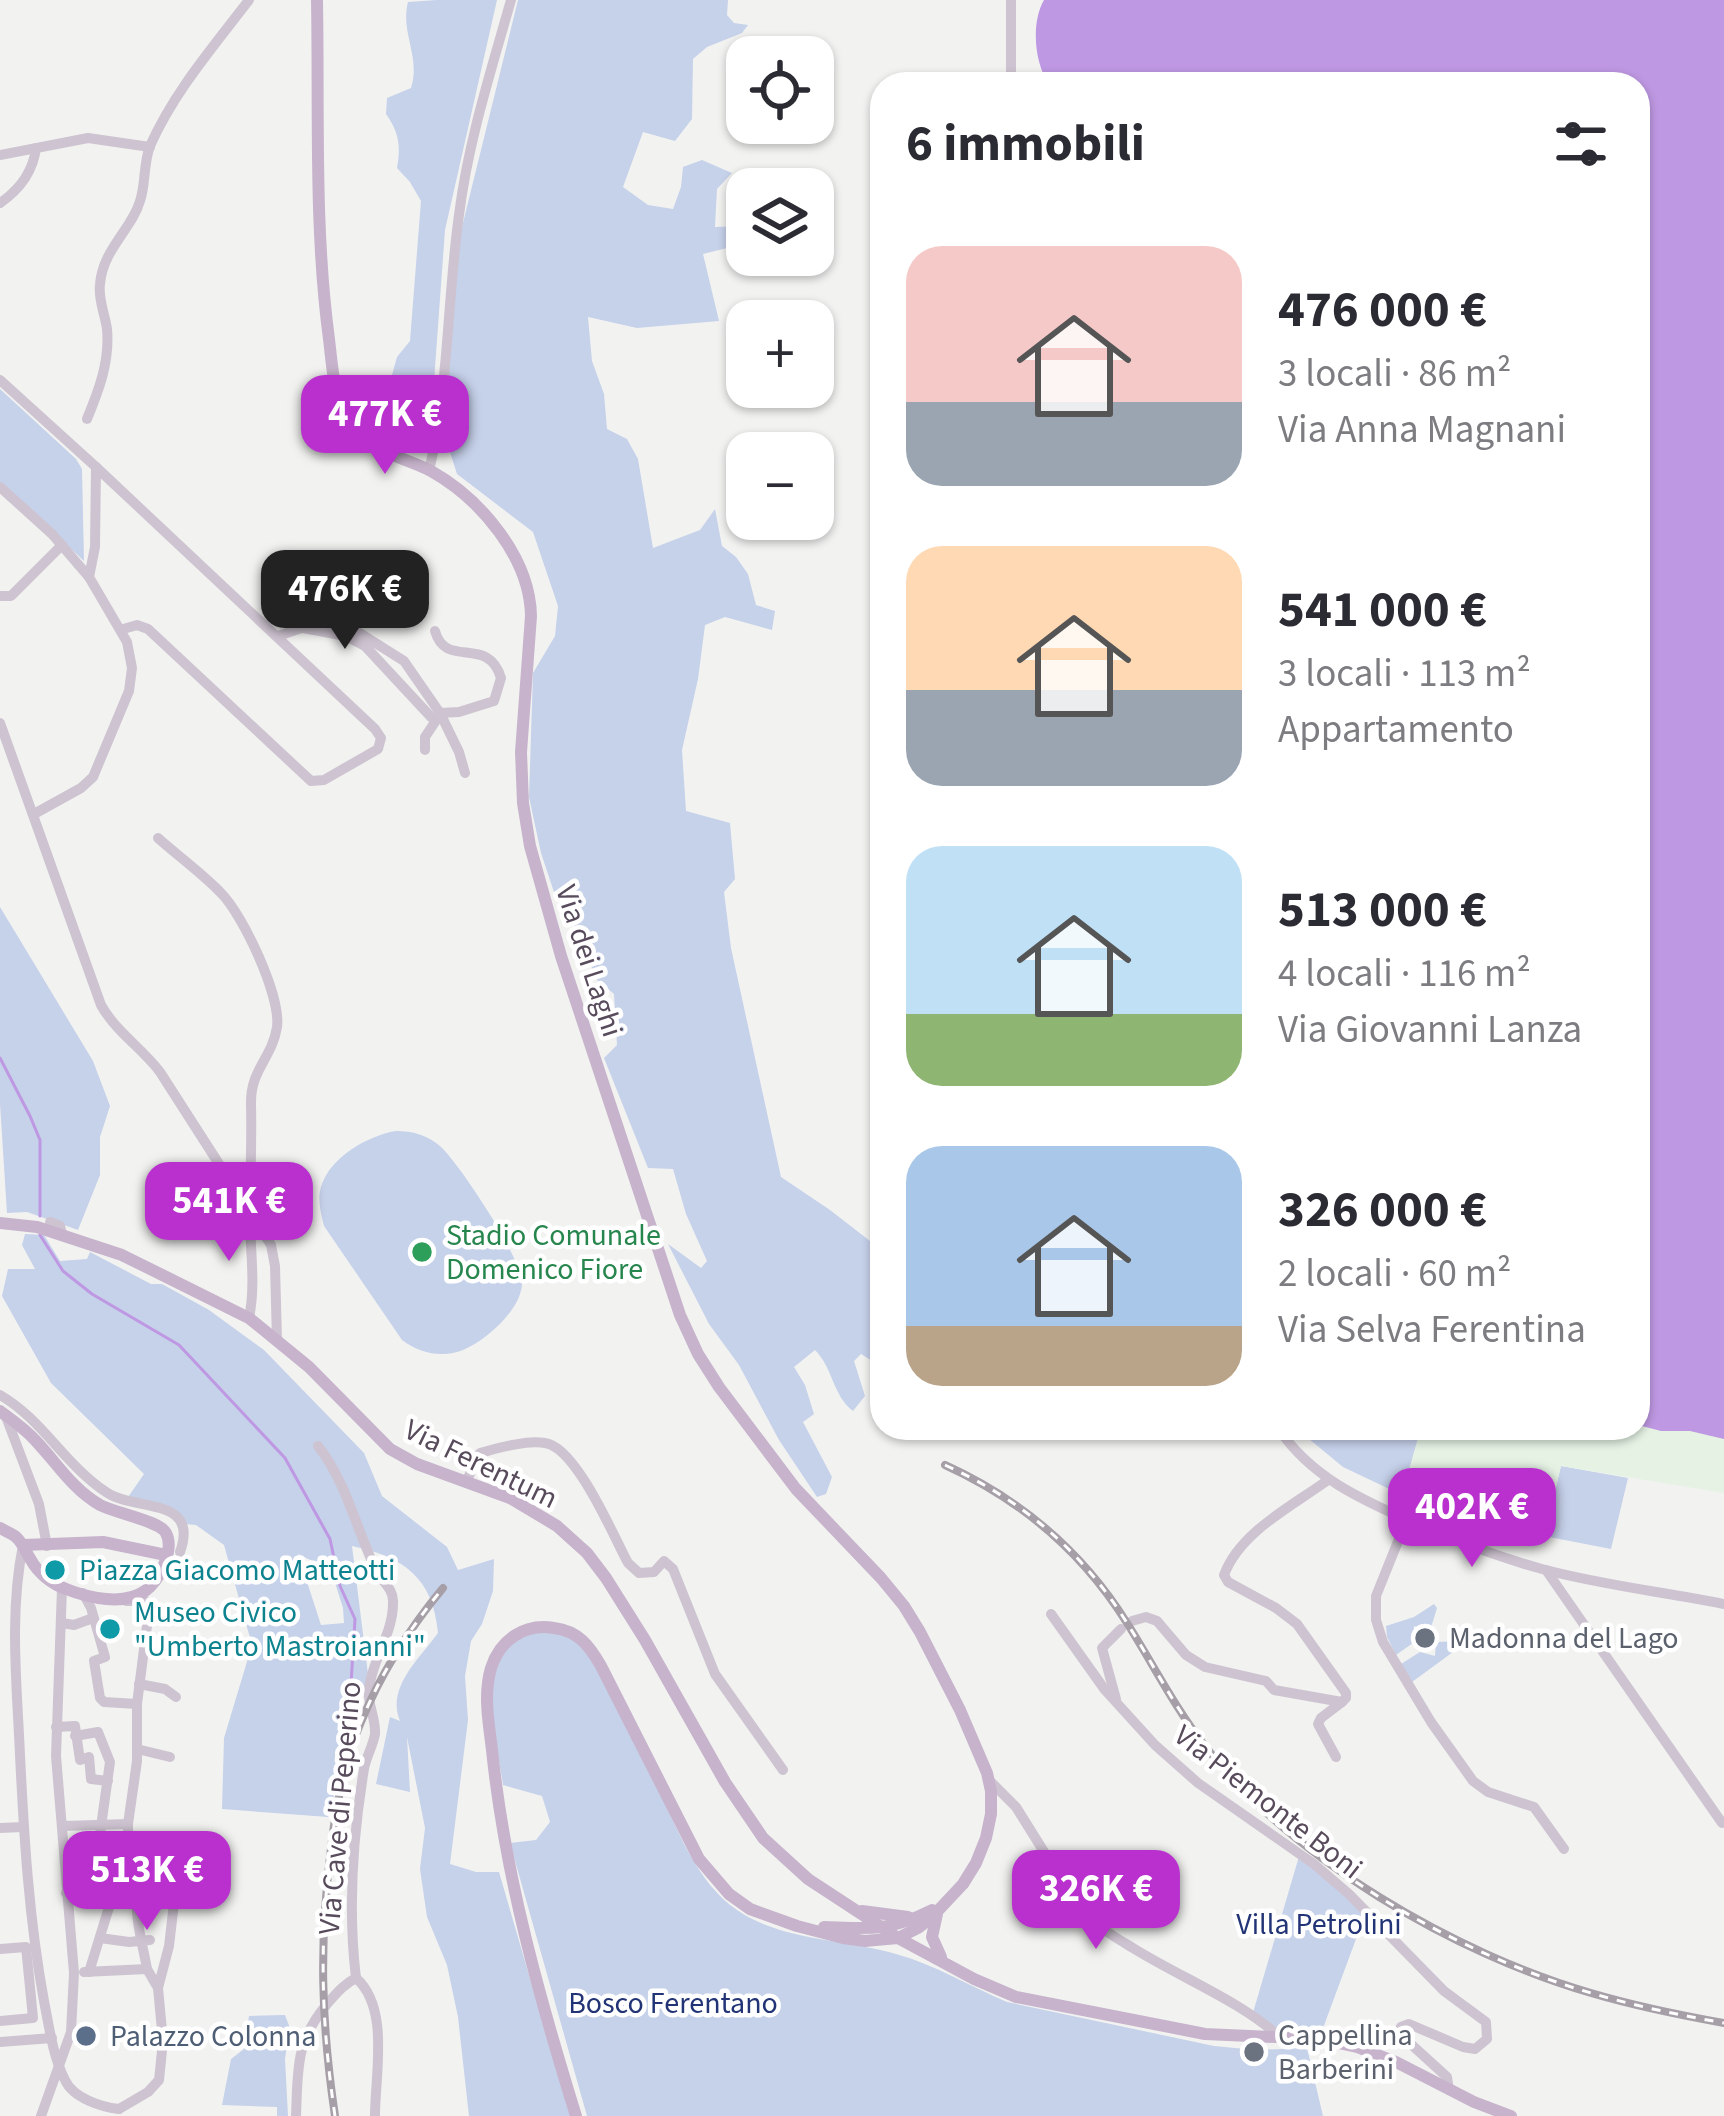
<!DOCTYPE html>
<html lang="it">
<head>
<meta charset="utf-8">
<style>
	:root { --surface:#fff; --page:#f7f7f7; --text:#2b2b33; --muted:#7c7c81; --accent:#b930ce }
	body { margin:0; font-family:"Source Sans 3",sans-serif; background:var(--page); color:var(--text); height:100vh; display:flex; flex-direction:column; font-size:45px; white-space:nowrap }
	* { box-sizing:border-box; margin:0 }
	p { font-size:39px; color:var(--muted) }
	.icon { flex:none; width:66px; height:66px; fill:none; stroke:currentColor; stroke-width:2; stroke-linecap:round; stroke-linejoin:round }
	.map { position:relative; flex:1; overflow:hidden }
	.panel { position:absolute; left:870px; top:72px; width:780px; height:1368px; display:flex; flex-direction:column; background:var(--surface); border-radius:36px; box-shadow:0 3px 9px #0004 }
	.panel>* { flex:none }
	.controls { position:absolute; left:726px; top:36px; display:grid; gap:24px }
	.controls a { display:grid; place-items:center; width:108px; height:108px; border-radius:24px; background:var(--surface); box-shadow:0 3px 9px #0004; font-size:60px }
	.price { position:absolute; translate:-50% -102px; padding:0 27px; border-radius:24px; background:var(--accent); color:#fff; font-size:39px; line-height:78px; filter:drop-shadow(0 3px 6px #0008) }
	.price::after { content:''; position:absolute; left:50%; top:72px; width:36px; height:27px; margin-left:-18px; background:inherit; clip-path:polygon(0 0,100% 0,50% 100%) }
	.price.selected { background:#222; color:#fff }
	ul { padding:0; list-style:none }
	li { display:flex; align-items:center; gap:36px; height:300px; padding:0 36px }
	li span { display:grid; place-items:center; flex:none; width:336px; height:240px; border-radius:36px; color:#555 }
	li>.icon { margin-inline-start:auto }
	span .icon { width:144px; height:144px; fill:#fffc; stroke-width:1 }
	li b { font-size:51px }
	h2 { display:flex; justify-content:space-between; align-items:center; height:144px; padding:0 36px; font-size:51px }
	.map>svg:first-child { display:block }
	.green { fill:#c6d1ea; fill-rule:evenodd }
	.sand { fill:#e5f2e4 }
	.water { fill:#be98e2 }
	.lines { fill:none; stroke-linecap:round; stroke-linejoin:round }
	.stream { stroke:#be98e2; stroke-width:3 }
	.minor { stroke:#cec4d1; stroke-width:10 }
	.major { stroke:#c7b4cc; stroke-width:12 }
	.rail-casing { stroke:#a69fa7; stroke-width:8 }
	.rail { stroke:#fff; stroke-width:3; stroke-dasharray:9; stroke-linecap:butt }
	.leisure-dot { fill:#2e9e5b; stroke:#fff; stroke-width:4.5 }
	.culture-dot { fill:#0f9aa8; stroke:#fff; stroke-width:4.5 }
	.worship-dot { fill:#6b7280; stroke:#fff; stroke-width:4.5 }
	.service-dot { fill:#5c6f8a; stroke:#fff; stroke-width:4.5 }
	.labels { text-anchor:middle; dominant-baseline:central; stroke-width:9; stroke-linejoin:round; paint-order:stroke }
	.street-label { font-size:30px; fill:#584b5c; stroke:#fff }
	.leisure-label { font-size:30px; fill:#27864d; stroke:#fff; text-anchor:start }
	.culture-label { font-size:30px; fill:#0d838f; stroke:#fff; text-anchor:start }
	.worship-label { font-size:30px; fill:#5b616d; stroke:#fff; text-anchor:start }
	.park-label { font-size:30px; fill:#233476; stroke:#fff }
	.service-label { font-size:30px; fill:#4e5e75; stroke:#fff; text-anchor:start }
</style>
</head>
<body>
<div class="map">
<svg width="1724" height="2116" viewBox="0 0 1724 2116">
	<rect width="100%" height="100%" fill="#f2f3f1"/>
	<!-- green -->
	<g class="green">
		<path d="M437,0h60l-52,230 -13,179 -13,25 -12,9 -21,-3 -20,-10 5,-7 28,-3 6,-9 -4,-18 -9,-18 5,-18 13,-16 11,-140 -11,-19 -13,-14c4,-22 2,-36 -11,-54l1,-16 24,-10c10,-31 -11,-56 -3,-86z"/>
		<path d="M518,0h210l-1,15 7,8 14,2 -6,8 -35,14 -14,12 -1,60 -17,22 -32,-9 -20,55 25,18 25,4 8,-22 2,-20 19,-7 30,13 -15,16 -2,38 32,-1v17l-44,11 16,67 -82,7 -49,-11 4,44 12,33 3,35 20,10 11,20 15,89 47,-18 15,-21 7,37 14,11 12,17 8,31 19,6 -3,19 -47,-13 -20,8 -7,54 -16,71 4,61 44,12 5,56 -11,13 7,56 50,229 49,33 49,38 3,9v110l-21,-13 -7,7 11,35 -12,15c-20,-15 -20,-43 -38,-61l-21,17 11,18 9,29 -11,8 29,55 -6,17 -9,3 -38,-57 -40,-75 -30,-41 -41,-80 33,24 6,-7 -21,-47 -13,-45 -25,-1 -44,-110 13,-13 -3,-51 -17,-14 -21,-51 -21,-34 -14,-42 -12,-56 4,-124 22,-37 3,-30 -25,-74 -76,-58 -10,-31 -4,-27 17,-181z"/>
		<polygon points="0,389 76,459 82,469 84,561 0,482"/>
		<polygon points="0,907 93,1061 110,1106 100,1137 100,1175 78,1230 27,1212 7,1213 0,1104"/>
		<path d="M396,1131c17,0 31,4 44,15 19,17 81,111 82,136 1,26 -36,59 -59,68 -19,8 -43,4 -61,-10l-78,-114c-3,-13 -7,-26 -3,-39 9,-30 46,-51 75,-56z"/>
		<path d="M25,1234l19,1 16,26 27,-2 3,-7 61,32h11l47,26 55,40 100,103 18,43 65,51 11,23 36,-11 -1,32 -11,33 -11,17 -6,35 3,44 -18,144 26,8h23l71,244h-101l-11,-99 -11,-52 -20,-48 -7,-48 5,-41 -18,-91 3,55 -34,-8 14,-67 10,4c-14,-33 19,-62 38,-88 -5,-56 -35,-76 -86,-87l16,128 -40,143 -106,-8 2,-71 28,-93 -28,-100 -28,-20 -12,-1 -8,-11 -50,-13 18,-26 -93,-91 -49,-87 6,-27h27l-13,-24zM298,1554l33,16 12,38 1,15 -23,2z"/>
		<polygon points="1300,1428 1421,1428 1402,1495 1343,1467 1303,1434"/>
		<polygon points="1561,1466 1628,1478 1611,1549 1544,1536"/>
		<polygon points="1434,1604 1437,1608 1430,1631 1414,1626 1413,1643 1396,1655 1387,1637 1386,1626 1414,1617"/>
		<path d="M535,1630c32,3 41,6 60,32 20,42 41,83 62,125 21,42 39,95 80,123 45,31 107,29 159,44 40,11 73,32 111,48l207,44 42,4 51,-2 16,68h-736l-77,-273 26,-3 14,-18 -8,-26 -39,-11c-5,-35 -23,-103 1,-132 8,-10 20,-17 31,-23z"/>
		<polygon points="1462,1641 1464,1644 1412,1682 1401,1664 1420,1652 1435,1656 1436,1642"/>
		<polygon points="1300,1853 1366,1912 1319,2039 1282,2038 1252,2016"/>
		<polygon points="285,2015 290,2028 285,2059 288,2116 277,2116 277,2107 222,2105 231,2059 244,2049 249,2016"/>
	</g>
	<!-- sand -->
	<polygon class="sand" points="1638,1425 1661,1431 1687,1428 1724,1435 1724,1493 1561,1466 1544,1536 1402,1495 1421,1428 1638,1428"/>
	<!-- water -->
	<path class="water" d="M1044,0h680v1439l-34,-8h-29l-23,-6v-1341h-589c-15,-21 -18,-62 -5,-84z"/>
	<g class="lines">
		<!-- stream -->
		<g class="stream">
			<polyline points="0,1058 30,1116 40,1140 40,1216"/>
			<polyline points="40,1235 63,1271 92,1294 179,1345 285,1458 330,1539 340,1586 355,1619 351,1684"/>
		</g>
		<!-- minor -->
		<g class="minor">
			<polyline points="1011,0 1011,84"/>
			<polyline points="0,155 88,138 150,147"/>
			<path d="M0,203c19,-13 33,-31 36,-55"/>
			<polyline points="0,380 96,467"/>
			<path d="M87,419c12,-29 23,-58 20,-90 -2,-15 -9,-29 -7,-45 3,-35 32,-55 40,-83 6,-18 3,-36 10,-55 24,-54 63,-99 99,-146"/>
			<path d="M429,471c20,-85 18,-171 30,-256 9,-73 32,-144 52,-215"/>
			<polyline points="0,487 52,534 89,577"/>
			<polyline points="0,596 11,596 62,545"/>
			<polyline points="303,628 346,636 365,646 431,717"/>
			<path d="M278,636l41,-14h14l25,10 46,29 36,52 19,-1 35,-11 7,-23c-13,-44 -55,-8 -66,-47"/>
			<polyline points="440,713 459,752 465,773"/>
			<path d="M0,723l101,282c15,27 41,43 59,67l111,173 4,21 2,74"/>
			<polyline points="425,750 425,737 439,716"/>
			<polyline points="34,814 81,788 93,777 129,691 132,668 127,642 89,577 95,547 96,467 375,729 381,738 378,749 324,780 311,781 148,629 137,625 120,630"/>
			<path d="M158,838c20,18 44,35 63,55 22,22 60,103 56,134 -5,32 -27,42 -26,78 1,37 -1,74 -1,111 0,35 6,68 -1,102"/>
			<polyline points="50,1222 60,1226 62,1234"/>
			<path d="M0,1395c42,24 65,70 106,97 29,20 94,4 74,60"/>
			<polyline points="5,1414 39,1504 47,1546"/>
			<path d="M1278,1428c33,49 82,71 134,94 42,18 86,35 130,47 59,16 122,23 182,35"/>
			<path d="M318,1446c29,37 38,83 58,124 6,12 17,18 17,31 1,32 -21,58 -24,88 -2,15 7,29 6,45 -2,12 -9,23 -11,35 -11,66 -16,142 -8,209"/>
			<path d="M466,1482l14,-29c19,-5 45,-13 65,-10 31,4 68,92 83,120l11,10 15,-1 10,-11 9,8 42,105 68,96"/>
			<polyline points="1407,1519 1376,1596 1376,1620 1383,1642 1431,1722 1473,1781 1488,1792 1534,1807 1564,1849"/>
			<path d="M23,1545c-14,70 -6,140 -3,210 4,82 9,165 24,246 5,25 9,56 21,79 8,18 36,27 54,29"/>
			<polyline points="1546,1570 1722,1823"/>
			<polyline points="83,1593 91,1608 105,1657 94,1661 100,1698 104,1702 137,1704"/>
			<polyline points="1051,1614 1105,1690 1155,1745 1198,1783 1314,1864 1349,1894 1444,1991 1486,2022 1487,2039 1475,2049 1463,2047 1409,2024 1401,2027 1402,2036 1447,2077 1449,2090"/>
			<path d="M1132,1621l14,-4 11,4 29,34 19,12 61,14 8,9 68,12 4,-4v-5l-49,-69 -21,-16 -48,-26 -4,-7c16,-43 68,-69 104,-95"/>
			<polyline points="62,1623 74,1625 93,1618"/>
			<polyline points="139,1684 165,1689 176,1697"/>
			<polyline points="1116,1699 1102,1648 1121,1629"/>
			<polyline points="56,1727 75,1726 80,1760 89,1757 91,1779 108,1781"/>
			<polyline points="75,1736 98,1732 110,1762 99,1841 98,1870 120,1873"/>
			<polyline points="137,1749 170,1757"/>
			<polyline points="1336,1757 1318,1724 1321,1718 1342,1702"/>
			<path d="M989,1780l27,27 63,101c15,17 34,28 54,40 48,30 106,52 148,90"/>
			<polyline points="63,1826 128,1824"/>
			<polyline points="0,1828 23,1827"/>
			<path d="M128,1846c13,19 7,43 9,66 1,19 7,39 10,57"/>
			<polyline points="66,1893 113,1896"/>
			<polyline points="100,1938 129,1942 150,1940"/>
			<polyline points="0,1949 26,1947 33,2018 0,2021"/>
			<polyline points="84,1972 147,1969 158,1988 163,2041 159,2080 148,2092 119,2109"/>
			<polyline points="89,1972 128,1846 128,1824 137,1761 137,1704 149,1610 145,1601 126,1601"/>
			<polyline points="158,1988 169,1946 176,1886"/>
			<polyline points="0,2042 52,2038"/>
			<polyline points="41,2116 71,2032 74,1973 56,1756 62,1588"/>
			<path d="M296,2116c2,-46 -1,-74 31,-112 9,-10 17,-20 29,-26 34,30 19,96 19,138"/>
		</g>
		<!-- major -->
		<g class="major">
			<path d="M317,0c2,113 -3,227 12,339 3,26 5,58 17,81 17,31 56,36 85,51 50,28 99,87 100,145l-10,136 2,51 7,43 31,110 119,359 18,39 21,33 77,102 85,89 23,28 16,26 40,78 27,63 4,18v23l-5,24 -10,25 -13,21 -31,33 -14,11 -20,10 -33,3 -22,-3 -46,-12 -47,-17 -21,-15 -30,-35 -98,-193c-12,-21 -23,-35 -47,-38 -30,-5 -54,12 -63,40 -8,27 -2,56 1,82 13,126 47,246 84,366"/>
			<polyline points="0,1223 37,1227 122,1255 249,1318 309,1367 390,1449 417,1464 510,1498 557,1526 587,1553 606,1578 645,1640 725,1782 763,1838 808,1879 898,1938 974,1979 1016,1997 1205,2034 1319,2039 1357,2047 1396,2062 1474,2102 1511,2116"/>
			<path d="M0,1411c12,9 25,18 35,29 22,23 37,49 65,65 15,8 60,16 66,28 9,17 -7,48 -21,58 -21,15 -56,7 -79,-2 -14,-5 -28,-16 -35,-29 -5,-7 -8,-17 -15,-23 -5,-4 -11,-6 -16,-9"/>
			<polyline points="23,1545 103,1542 166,1555"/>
			<polyline points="862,1911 908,1917"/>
			<polyline points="937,1914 932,1937 941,1957"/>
			<path d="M824,1927c46,2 67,4 108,-17"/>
		</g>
		<!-- rail casing -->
		<g class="rail-casing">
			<g id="rail">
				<path d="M945,1465c77,35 137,86 182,158 26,41 48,85 78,123 86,113 251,208 386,247 44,13 88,22 133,30"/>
				<path d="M335,2116c-14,-95 -16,-173 -4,-268 5,-42 13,-87 30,-126 20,-49 48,-93 82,-134"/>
			</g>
		</g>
		<!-- rail -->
		<use href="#rail" class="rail"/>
	</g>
	<!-- markers -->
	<circle class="leisure-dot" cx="422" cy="1252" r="12"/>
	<g class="culture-dot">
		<circle cx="55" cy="1570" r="12"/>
		<circle cx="110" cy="1629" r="12"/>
	</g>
	<g class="worship-dot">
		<circle cx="1425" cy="1638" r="12"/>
		<circle cx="1254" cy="2052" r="12"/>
	</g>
	<circle class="service-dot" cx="86" cy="2036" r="12"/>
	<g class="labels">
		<!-- street labels -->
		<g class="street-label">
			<text transform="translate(589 961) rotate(72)">Via dei Laghi</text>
			<text transform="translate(481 1464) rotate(26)">Via Ferentum</text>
			<text transform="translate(1268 1802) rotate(38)">Via Piemonte Boni</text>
			<text transform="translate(340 1808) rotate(-85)">Via Cave di Peperino</text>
		</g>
		<!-- leisure labels -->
		<g class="leisure-label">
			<text x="446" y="1235">Stadio Comunale<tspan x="446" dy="34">Domenico Fiore</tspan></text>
		</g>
		<!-- culture labels -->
		<g class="culture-label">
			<text x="79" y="1570">Piazza Giacomo Matteotti</text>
			<text x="134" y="1612">Museo Civico<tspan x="134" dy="34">"Umberto Mastroianni"</tspan></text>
		</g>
		<!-- worship labels -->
		<g class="worship-label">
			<text x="1449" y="1638">Madonna del Lago</text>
			<text x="1278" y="2035">Cappellina<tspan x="1278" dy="34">Barberini</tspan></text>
		</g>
		<!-- park labels -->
		<g class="park-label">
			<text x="1319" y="1924">Villa Petrolini</text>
			<text x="673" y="2003">Bosco Ferentano</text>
		</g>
		<!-- service labels -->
		<g class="service-label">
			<text x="110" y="2036">Palazzo Colonna</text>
		</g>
	</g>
</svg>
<div class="controls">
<a><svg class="icon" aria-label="locate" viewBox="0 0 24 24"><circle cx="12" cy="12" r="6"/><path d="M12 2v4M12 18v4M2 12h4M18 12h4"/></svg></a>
<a><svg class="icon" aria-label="layers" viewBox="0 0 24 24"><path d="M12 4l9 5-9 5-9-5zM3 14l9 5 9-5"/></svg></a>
<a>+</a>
<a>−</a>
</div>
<b class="price" style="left:385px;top:477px">477K €</b>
<b class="price selected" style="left:345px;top:652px">476K €</b>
<b class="price" style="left:229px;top:1264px">541K €</b>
<b class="price" style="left:1472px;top:1570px">402K €</b>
<b class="price" style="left:147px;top:1933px">513K €</b>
<b class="price" style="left:1096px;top:1952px">326K €</b>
<section class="panel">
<h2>6 immobili<svg class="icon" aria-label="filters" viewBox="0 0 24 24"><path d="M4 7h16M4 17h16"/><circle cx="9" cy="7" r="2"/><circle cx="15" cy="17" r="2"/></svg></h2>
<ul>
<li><span style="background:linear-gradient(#f6c9c9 65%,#9aa5b1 0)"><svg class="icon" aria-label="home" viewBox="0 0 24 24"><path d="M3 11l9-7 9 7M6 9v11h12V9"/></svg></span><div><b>476 000 €</b><p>3 locali · 86 m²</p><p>Via Anna Magnani</p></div></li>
<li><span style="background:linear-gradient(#ffd9b3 60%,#9aa5b1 0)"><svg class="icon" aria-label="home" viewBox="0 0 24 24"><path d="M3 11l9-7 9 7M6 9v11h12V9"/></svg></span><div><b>541 000 €</b><p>3 locali · 113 m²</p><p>Appartamento</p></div></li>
<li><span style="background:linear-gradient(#bfe0f5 70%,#8fb573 0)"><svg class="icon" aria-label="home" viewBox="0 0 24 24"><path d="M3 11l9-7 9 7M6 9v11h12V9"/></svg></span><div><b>513 000 €</b><p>4 locali · 116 m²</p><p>Via Giovanni Lanza</p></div></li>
<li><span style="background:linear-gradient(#a9c7e8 75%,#b9a48a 0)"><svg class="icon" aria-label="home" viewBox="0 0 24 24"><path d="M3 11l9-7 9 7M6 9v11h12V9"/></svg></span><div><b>326 000 €</b><p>2 locali · 60 m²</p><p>Via Selva Ferentina</p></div></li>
</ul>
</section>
</div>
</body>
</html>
